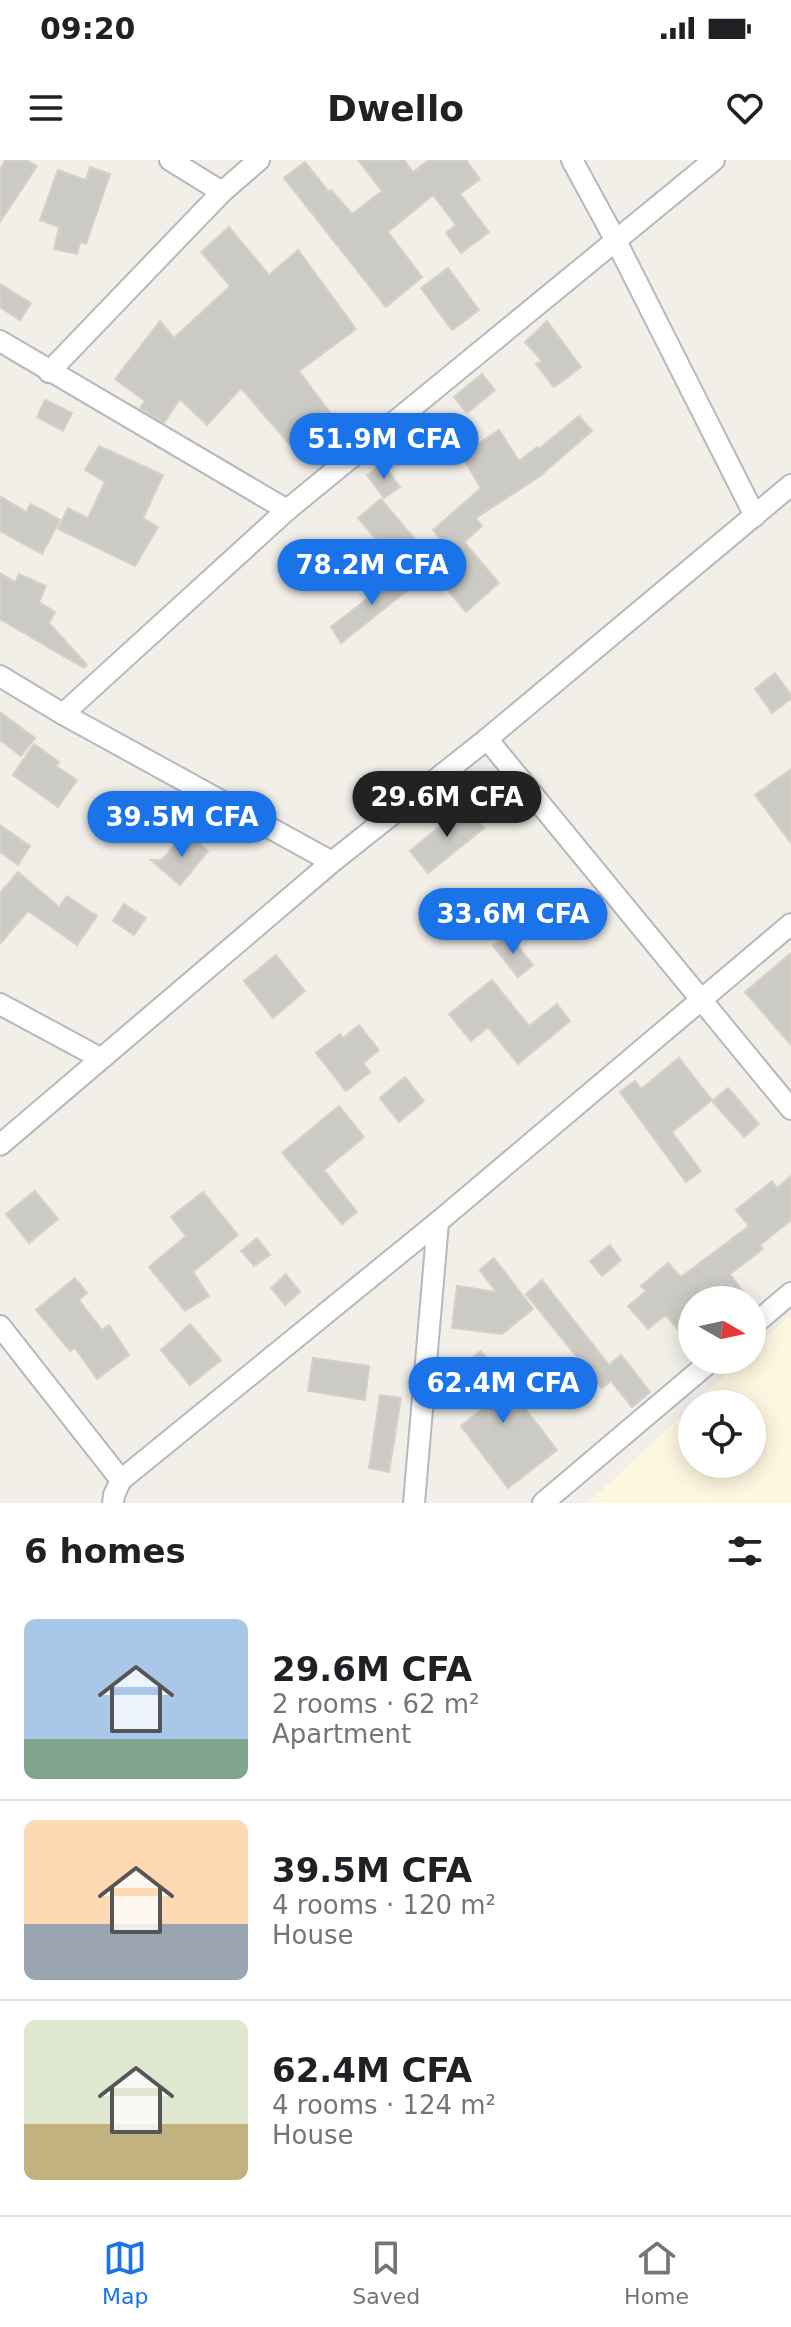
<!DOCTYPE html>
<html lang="en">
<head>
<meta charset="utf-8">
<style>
	:root { --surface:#fff; --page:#f6f6f6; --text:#202124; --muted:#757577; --line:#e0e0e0; --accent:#1a73e8 }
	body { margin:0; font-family:"DejaVu Sans",sans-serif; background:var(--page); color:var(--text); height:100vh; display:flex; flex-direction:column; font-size:30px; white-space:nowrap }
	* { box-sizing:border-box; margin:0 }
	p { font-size:26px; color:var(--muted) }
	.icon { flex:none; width:44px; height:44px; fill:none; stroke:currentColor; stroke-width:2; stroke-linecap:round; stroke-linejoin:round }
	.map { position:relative; height:1343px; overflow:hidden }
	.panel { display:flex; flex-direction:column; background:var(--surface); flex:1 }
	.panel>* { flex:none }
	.needle { width:52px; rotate:99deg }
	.controls { position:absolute; left:678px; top:1126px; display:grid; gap:16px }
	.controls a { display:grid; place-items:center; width:88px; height:88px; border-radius:50%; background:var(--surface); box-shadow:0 4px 20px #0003; font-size:40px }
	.price { position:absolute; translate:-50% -68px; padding:0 18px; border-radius:28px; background:var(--accent); color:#fff; font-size:26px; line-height:52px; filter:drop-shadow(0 2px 4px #0008) }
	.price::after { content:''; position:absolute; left:50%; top:48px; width:24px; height:18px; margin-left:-12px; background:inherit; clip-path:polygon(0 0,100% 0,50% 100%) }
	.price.current { background:#222; color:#fff }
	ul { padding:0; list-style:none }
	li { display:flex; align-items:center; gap:24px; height:200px; padding:0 24px }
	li+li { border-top:2px solid var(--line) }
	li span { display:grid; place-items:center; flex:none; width:224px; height:160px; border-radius:12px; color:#555 }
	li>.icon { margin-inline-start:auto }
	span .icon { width:96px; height:96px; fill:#fffc; stroke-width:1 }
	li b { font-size:34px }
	h2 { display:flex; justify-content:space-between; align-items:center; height:96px; padding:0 24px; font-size:34px }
	.status { display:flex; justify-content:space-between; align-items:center; height:56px; padding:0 40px; background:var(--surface); direction:ltr }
	.status svg { height:22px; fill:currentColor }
	header { display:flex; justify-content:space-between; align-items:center; height:104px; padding:0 24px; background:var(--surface); font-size:36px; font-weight:700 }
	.menu { display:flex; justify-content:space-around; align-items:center; height:112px; border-top:2px solid var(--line); background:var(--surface); font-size:22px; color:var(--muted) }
	.menu a { display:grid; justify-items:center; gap:4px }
	.menu .current { color:var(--accent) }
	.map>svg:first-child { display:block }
	.commercial { fill:#fef7e0 }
	.building { fill:#cccac5; stroke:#d6d1c6; stroke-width:2 }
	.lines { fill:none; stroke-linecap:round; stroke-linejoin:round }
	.minor-casing { stroke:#b5b8bc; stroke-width:24 }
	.minor { stroke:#fff; stroke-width:20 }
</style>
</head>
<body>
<div class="status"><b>09:20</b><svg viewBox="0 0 49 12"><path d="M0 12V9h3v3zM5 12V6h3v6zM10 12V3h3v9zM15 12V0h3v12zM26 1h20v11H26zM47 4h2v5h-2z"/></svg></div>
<header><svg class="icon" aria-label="menu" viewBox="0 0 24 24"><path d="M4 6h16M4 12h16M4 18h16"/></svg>Dwello<svg class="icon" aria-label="heart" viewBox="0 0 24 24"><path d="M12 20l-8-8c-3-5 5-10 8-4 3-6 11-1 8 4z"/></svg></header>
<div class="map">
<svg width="791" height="1343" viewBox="0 0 791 1343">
	<rect width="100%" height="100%" fill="#f1efe8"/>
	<!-- commercial -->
	<polygon class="commercial" points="791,1154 791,1343 588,1343 692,1246 692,1304 752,1304 752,1244 694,1244 741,1200 752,1200 752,1190"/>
	<!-- building -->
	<g class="building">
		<polygon points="5,0 26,0 37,6 0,62 0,9"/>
		<polygon points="358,0 404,0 413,12 429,0 466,0 480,19 460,34 489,72 461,93 446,73 456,65 433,35 388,72 422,117 386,147 284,18 305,2 329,32 331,30 352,54 382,31"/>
		<polygon points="90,7 110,14 86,84 80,82 77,94 54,89 59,67 40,60 58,10 86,20"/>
		<polygon points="229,67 269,115 298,90 356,169 299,211 342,269 303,300 241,228 207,265 180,239 164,263 140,248 145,241 115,219 160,161 174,178 230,126 201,92"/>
		<polygon points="448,108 479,150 452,170 421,128"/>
		<polygon points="0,124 31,143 20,160 0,147"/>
		<polygon points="547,161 581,207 554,227 536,204 542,201 525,182"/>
		<polygon points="482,214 495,230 467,253 454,237"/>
		<polygon points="45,240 72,253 63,271 37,257"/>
		<polygon points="579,256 592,271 540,316 476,358 482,366 464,382 499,423 466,452 445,427 465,410 433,370 481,328 461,295 499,270 519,301 537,287 539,289"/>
		<polygon points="99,286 163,315 143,358 158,367 135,406 58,369 68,348 88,358 105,322 85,310"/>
		<polygon points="383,304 400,327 384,338 367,315"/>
		<polygon points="0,336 26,352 31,344 60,360 42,394 0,371"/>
		<polygon points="381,339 419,384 396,403 358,358"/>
		<polygon points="403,411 414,425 341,483 331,467"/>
		<polygon points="0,413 15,422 19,414 46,426 39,442 55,452 49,463 87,505 84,508 0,459"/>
		<polygon points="775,513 791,535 791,539 772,553 755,529"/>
		<polygon points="0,552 35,578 21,596 0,580"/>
		<polygon points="34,584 59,602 56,606 77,620 58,647 13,615"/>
		<polygon points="791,609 791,683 755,635"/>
		<polygon points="466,645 484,668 428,713 410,691"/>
		<polygon points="0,665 30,686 18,705 0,692"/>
		<polygon points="186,672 208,691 180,725 151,700 162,700"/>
		<polygon points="18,712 59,747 67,736 97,756 77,785 28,751 0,784 0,733"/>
		<polygon points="124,744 146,758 134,775 113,761"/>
		<polygon points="508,774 533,805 518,817 493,786"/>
		<polygon points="791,793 791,885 745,832"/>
		<polygon points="276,795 305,831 273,858 244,821"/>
		<polygon points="492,820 529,866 557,844 570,861 518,904 488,867 471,881 449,854"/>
		<polygon points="359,865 379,890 363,903 370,912 346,931 316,893 340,874 343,878"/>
		<polygon points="679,898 712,940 672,972 701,1011 686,1022 620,932 635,921 641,929"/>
		<polygon points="405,917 424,941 399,962 380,938"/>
		<polygon points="728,928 759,964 744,977 712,941"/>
		<polygon points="339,946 364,977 324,1010 357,1052 342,1064 282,993"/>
		<polygon points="791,1016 791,1060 760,1085 763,1089 730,1114 749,1140 692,1140 692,1187 666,1155 648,1169 628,1146 646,1131 641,1126 668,1103 681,1117 749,1066 736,1050 772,1021 777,1028"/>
		<polygon points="35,1031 58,1059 29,1083 6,1054"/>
		<polygon points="203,1032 238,1075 193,1112 209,1136 185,1151 149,1107 186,1076 171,1057"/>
		<polygon points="257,1078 270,1095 254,1106 241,1091"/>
		<polygon points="610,1085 621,1100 602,1116 590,1101"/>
		<polygon points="494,1098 533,1149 502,1174 452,1168 457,1126 496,1132 480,1110"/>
		<polygon points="286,1114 300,1132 285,1145 271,1128"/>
		<polygon points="75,1118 87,1133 79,1140 102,1170 109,1165 129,1195 97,1219 75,1188 70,1191 36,1150"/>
		<polygon points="542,1120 609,1205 621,1195 650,1232 632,1247 611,1221 602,1228 526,1134"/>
		<polygon points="190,1164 221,1200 190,1225 161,1190"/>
		<polygon points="481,1191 557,1290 508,1328 461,1266 485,1247 457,1211"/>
		<polygon points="313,1198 369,1206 365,1240 308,1231"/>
		<polygon points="380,1235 401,1238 389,1312 369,1308"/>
	</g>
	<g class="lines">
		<!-- minor casing -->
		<g class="minor-casing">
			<g id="minor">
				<polyline points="170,0 222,32"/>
				<polyline points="572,0 616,81 755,356"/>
				<polyline points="0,181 287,350"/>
				<polyline points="49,212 222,32 259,0"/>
				<polyline points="0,516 63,554 332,702"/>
				<polyline points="63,554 287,350 714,0"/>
				<polyline points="487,579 791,949"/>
				<polyline points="0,844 100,898"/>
				<polyline points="0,985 332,702 487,579 791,325"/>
				<polyline points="0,1166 121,1320 114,1335 113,1343"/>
				<polyline points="752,1166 791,1133"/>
				<polyline points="121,1320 438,1062 791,764"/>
				<polyline points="414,1343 438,1062"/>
				<polyline points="543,1343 712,1200"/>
			</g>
		</g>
		<!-- minor -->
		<use href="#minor" class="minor"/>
	</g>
</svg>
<div class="controls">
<a><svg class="needle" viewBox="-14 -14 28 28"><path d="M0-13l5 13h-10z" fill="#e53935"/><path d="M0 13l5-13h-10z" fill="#757577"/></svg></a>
<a><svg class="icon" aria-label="locate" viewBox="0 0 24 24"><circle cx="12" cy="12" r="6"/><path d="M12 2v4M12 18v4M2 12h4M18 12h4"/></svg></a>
</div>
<b class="price" style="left:384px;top:321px">51.9M CFA</b>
<b class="price" style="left:372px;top:447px">78.2M CFA</b>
<b class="price current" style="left:447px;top:679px">29.6M CFA</b>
<b class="price" style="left:182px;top:699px">39.5M CFA</b>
<b class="price" style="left:513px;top:796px">33.6M CFA</b>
<b class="price" style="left:503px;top:1265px">62.4M CFA</b>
</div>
<section class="panel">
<h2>6 homes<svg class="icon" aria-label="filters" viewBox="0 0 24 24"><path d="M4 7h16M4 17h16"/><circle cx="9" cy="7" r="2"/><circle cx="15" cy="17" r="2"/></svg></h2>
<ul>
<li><span style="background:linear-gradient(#a9c7e8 75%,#7fa58c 0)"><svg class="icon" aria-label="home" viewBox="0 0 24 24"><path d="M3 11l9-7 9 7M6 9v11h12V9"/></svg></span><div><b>29.6M CFA</b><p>2 rooms · 62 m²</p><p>Apartment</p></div></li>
<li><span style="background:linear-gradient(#ffd9b3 65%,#9aa5b1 0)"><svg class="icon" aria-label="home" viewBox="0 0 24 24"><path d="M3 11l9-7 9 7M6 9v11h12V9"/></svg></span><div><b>39.5M CFA</b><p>4 rooms · 120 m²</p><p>House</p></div></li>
<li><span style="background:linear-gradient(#dfe7d0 65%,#c2b280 0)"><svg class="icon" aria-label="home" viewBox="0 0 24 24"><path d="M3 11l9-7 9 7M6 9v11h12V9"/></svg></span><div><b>62.4M CFA</b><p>4 rooms · 124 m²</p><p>House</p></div></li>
</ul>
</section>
<nav class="menu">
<a class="current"><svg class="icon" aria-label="map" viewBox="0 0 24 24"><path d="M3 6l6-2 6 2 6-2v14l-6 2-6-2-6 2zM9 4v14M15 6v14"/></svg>Map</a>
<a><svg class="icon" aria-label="saved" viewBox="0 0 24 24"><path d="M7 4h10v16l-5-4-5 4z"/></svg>Saved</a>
<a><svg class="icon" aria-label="home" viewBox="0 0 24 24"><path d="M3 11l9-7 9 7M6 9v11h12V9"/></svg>Home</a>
</nav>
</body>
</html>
